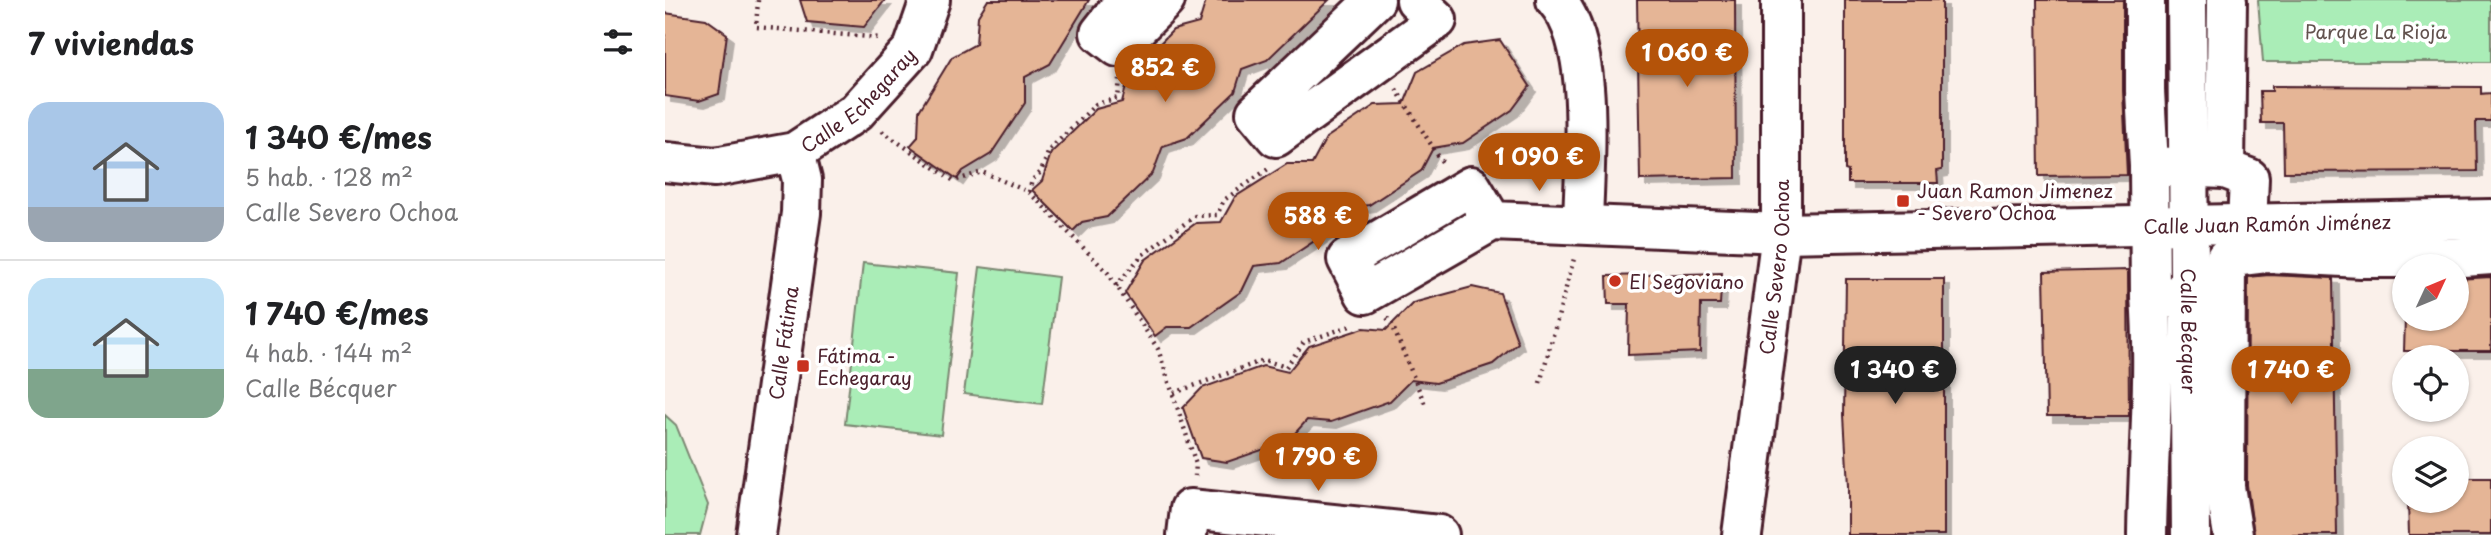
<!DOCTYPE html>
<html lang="es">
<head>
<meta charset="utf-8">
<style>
	:root { --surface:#fff; --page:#f2f2f2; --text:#202124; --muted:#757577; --line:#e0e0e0; --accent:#b45309 }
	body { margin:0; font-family:"Playpen Sans",sans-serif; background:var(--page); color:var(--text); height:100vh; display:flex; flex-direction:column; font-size:26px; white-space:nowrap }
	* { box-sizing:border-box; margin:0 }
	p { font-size:23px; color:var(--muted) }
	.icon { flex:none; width:38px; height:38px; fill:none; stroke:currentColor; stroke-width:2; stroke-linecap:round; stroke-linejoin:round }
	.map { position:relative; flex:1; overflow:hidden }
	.sheet { display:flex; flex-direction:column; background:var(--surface); width:665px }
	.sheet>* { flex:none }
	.needle { width:46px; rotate:46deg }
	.fabs { position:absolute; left:1727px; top:254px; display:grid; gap:14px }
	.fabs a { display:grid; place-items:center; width:77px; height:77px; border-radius:50%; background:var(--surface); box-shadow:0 2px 5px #0004; font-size:35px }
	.price { position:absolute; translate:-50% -60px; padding:0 16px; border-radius:24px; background:var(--accent); color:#fff; font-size:23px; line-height:46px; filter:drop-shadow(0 2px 4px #0008) }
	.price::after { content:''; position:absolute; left:50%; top:42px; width:21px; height:16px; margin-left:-10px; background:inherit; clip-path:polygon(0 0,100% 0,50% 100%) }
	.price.active { background:#222; color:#fff }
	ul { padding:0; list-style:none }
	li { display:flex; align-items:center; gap:21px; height:175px; padding:0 28px }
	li+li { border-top:2px solid var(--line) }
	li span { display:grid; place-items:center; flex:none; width:196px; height:140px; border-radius:21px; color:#555 }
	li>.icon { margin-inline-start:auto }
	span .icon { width:84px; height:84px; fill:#fffc; stroke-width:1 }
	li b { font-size:30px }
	h2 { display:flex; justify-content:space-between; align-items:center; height:84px; padding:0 28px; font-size:30px }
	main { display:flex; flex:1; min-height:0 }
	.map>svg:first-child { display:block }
	.green { fill:#aaedb7; stroke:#7a8671; stroke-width:2 }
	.building { fill:#e5b596; stroke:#4a1f2b; stroke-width:2; filter:url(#shadow) }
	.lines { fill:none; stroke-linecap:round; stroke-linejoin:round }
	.minor-casing { stroke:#4a1f2b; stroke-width:44 }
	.path { stroke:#4a1f2b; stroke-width:4.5; stroke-dasharray:2 5; stroke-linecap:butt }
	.minor { stroke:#fff; stroke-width:38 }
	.poi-dot { fill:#c8321e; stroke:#fff; stroke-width:2.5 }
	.labels { text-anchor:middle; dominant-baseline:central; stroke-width:7; stroke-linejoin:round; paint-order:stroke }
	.park-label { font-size:19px; fill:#62524e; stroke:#fff }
	.street-label { font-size:19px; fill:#4a1f2b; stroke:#fff }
	.poi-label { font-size:19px; fill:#4a1f2b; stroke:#fff; text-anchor:start }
</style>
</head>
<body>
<main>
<section class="sheet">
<h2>7 viviendas<svg class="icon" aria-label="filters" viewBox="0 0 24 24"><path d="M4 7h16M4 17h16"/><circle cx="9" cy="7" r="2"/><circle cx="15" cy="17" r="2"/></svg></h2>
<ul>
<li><span style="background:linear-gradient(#a9c7e8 75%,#9aa5b1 0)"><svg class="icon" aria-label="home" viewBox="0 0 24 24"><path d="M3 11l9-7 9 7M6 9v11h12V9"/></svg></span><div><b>1 340 €/mes</b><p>5 hab. · 128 m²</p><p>Calle Severo Ochoa</p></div></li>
<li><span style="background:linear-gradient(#bfe0f5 65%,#7fa58c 0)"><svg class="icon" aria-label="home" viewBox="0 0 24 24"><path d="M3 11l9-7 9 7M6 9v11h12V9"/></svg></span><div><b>1 740 €/mes</b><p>4 hab. · 144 m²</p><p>Calle Bécquer</p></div></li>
</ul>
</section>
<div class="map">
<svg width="1826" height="535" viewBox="0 0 1826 535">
	<defs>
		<filter id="shadow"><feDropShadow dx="6" dy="6" stdDeviation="0" flood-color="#0004"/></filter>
	</defs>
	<rect width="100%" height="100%" fill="#faf0ea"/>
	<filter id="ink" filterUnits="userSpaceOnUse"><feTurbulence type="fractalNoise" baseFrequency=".0143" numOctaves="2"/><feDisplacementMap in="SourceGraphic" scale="14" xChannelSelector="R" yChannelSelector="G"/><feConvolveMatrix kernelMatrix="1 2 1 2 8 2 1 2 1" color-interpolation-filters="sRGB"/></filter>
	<g filter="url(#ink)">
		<!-- green -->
		<g class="green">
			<polygon points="1593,0 1826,0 1826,62 1598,62"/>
			<polygon points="198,263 294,273 276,435 180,424"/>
			<polygon points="315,267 393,277 377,404 299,394"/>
			<polygon points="0,415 11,425 43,505 35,535 0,535"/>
		</g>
		<!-- building -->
		<g class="building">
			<polygon points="135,0 220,0 199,27 142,22"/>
			<polygon points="323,0 424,0 385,64 360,77 360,103 326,154 298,171 292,179 245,146 253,137 254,111 287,57 311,44 313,16"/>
			<polygon points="541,0 664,0 602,60 577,69 570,92 522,138 498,146 488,173 442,217 417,222 408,231 367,190 377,181 386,153 431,109 457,102 464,75 508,30 534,23"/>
			<polygon points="972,0 1070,0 1071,178 975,180"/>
			<polygon points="1180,0 1277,0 1277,170 1272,171 1273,183 1183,183 1183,171 1180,170"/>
			<polygon points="1372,0 1458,0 1458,91 1462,175 1374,176"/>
			<polygon points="0,13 41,19 62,34 54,94 34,101 0,96"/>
			<polygon points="835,40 865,86 847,110 798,143 768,148 756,171 704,205 677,209 666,230 616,263 589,266 577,291 526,327 502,327 490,336 460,293 480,260 531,223 556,222 570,197 622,164 647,164 661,138 710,105 739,104 752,72 799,45"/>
			<polygon points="1607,86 1816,87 1816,94 1826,93 1826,121 1811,121 1812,171 1619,172 1618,123 1596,123 1595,91 1607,91"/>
			<polygon points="1463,270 1464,416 1382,416 1379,272"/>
			<polygon points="1057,273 1055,304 1036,304 1035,352 963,355 964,304 943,304 942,276"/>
			<polygon points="1604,275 1668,278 1672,535 1589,535 1582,485 1583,277"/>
			<polygon points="1826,277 1826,351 1739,351 1740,318 1792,318 1792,279"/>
			<polygon points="1181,279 1279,279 1279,535 1183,535 1183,486 1179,415"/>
			<polygon points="807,287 835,293 853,343 828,364 771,383 746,380 725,401 666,422 642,420 623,441 562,462 536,458 518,408 537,388 598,366 623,372 644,346 699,328 721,330 748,303"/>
			<polygon points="1792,478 1826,478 1826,535 1744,535 1743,500 1792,500"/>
		</g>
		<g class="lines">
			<!-- minor casing -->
			<g class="minor-casing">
				<g id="minor">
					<polyline points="461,0 435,33 453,47 500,0"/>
					<polyline points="710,0 591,113 611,137 772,20 751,0"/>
					<path d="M891,0c41,46 28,165 27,224"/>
					<polyline points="1480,0 1480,91 1484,166"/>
					<path id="s1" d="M1522,0l4,535"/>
					<path id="s2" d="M0,162l50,5 80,-15 61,-40 57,-63 17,-49"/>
					<polyline points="1560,169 1562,0"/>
					<path id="s3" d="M827,221l-21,-35 -124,73 18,35 127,-73 289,12 710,-14"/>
					<polyline points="1485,296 1484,166 1560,169 1584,178 1581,250"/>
					<path id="s4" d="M91,535l45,-322 1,-33 -7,-28"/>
					<polyline points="522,535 525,509 774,535"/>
					<path id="s5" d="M1077,535l39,-302v-233"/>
					<path d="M1482,535c1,-80 9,-160 3,-239l66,1"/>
					<polyline points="1568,535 1560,487 1561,258 1603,253 1696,258 1784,258 1826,255"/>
				</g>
			</g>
			<!-- path -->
			<g class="path">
				<polyline points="93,0 91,27 215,38"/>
				<polyline points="731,89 779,165"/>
				<polyline points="217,131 289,181 317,172 364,192 443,273 493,349 531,464 530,476"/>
				<polyline points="364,192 367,180 376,172 384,150 431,104 453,98 455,79"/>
				<polyline points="451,286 476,256 530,216 552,215 559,200 603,169"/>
				<polyline points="722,318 726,322 761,407"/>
				<polyline points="875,383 910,255"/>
				<polyline points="509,393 599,360 621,367 639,342 688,325"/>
			</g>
			<!-- minor -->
			<use href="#minor" class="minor"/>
		</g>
	</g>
	<!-- markers -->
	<g class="poi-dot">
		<rect x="1231" y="194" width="14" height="14" rx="3.5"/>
		<circle cx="950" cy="281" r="7"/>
		<rect x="131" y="359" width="14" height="14" rx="3.5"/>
	</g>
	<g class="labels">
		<!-- park labels -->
		<g class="park-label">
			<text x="1711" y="31">Parque La Rioja</text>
		</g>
		<!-- street labels -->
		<g class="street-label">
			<text stroke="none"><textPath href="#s2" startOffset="214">Calle Echegaray</textPath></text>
			<text stroke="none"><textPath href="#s3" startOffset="1146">Calle Juan Ramón Jiménez</textPath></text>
			<text stroke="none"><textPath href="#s5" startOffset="270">Calle Severo Ochoa</textPath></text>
			<text stroke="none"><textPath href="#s1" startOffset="331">Calle Bécquer</textPath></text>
			<text stroke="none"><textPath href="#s4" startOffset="194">Calle Fátima</textPath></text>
		</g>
		<!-- poi labels -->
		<g class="poi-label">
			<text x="1252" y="190">Juan Ramon Jimenez<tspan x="1252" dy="22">- Severo Ochoa</tspan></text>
			<text x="964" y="281">El Segoviano</text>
			<text x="152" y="355">Fátima -<tspan x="152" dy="22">Echegaray</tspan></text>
		</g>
	</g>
</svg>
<div class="fabs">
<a><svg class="needle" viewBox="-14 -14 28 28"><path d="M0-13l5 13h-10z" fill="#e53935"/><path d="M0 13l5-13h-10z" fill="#757577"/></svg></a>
<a><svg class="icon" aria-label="locate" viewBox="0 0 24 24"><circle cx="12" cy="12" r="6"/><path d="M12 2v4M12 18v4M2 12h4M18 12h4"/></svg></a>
<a><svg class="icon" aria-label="layers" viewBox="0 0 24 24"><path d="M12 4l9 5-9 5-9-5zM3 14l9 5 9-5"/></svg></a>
</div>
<b class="price" style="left:1022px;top:89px">1 060 €</b>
<b class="price" style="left:500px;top:104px">852 €</b>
<b class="price" style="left:874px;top:193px">1 090 €</b>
<b class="price" style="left:653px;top:252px">588 €</b>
<b class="price active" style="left:1230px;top:406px">1 340 €</b>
<b class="price" style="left:1626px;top:406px">1 740 €</b>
<b class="price" style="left:653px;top:493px">1 790 €</b>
</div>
</main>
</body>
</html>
